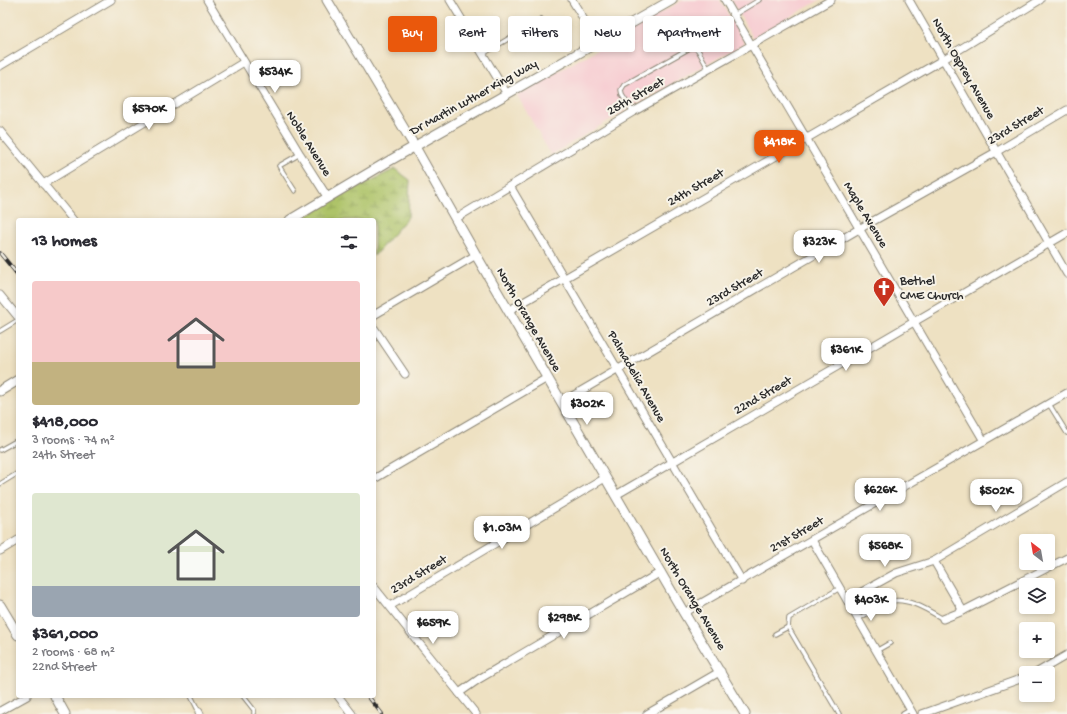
<!DOCTYPE html>
<html lang="en">
<head>
<meta charset="utf-8">
<style>
	:root { --surface:#fff; --page:#f2f2f3; --text:#2b2b33; --muted:#7c7c81; --accent:#ea580c }
	body { margin:0; font-family:"Gochi Hand",sans-serif; background:var(--page); color:var(--text); height:100vh; display:flex; flex-direction:column; font-size:15px; white-space:nowrap }
	* { box-sizing:border-box; margin:0 }
	p { font-size:13px; color:var(--muted) }
	.icon { flex:none; width:22px; height:22px; fill:none; stroke:currentColor; stroke-width:2; stroke-linecap:round; stroke-linejoin:round }
	.map { position:relative; flex:1; overflow:hidden }
	.details { position:absolute; left:16px; top:218px; width:360px; height:480px; display:flex; flex-direction:column; background:var(--surface); border-radius:4px; box-shadow:0 2px 6px #0003 }
	.details>* { flex:none }
	.guide { position:absolute; left:388px; top:16px; width:380px; height:36px; display:flex; gap:8px }
	.needle { width:26px; rotate:329deg }
	.tools { position:absolute; left:1019px; top:534px; display:grid; gap:8px }
	.tools a { display:grid; place-items:center; width:36px; height:36px; border-radius:4px; background:var(--surface); box-shadow:0 2px 6px #0003; font-size:20px }
	.price { position:absolute; translate:-50% -34px; padding:0 9px; border-radius:8px; background:#fff; color:#222; font-size:13px; line-height:26px; filter:drop-shadow(0 1px 2px #0008) }
	.price::after { content:''; position:absolute; left:50%; top:24px; width:12px; height:9px; margin-left:-6px; background:inherit; clip-path:polygon(0 0,100% 0,50% 100%) }
	.price.on { background:var(--accent); color:#fff }
	ul { padding:0; list-style:none }
	li { display:grid; align-content:center; gap:8px; height:212px; padding:0 16px }
	li span { display:grid; place-items:center; height:124px; border-radius:4px; color:#555 }
	li>.icon { margin-inline-start:auto }
	span .icon { width:72px; height:72px; fill:#fffc; stroke-width:1 }
	li b { font-size:17px }
	h2 { display:flex; justify-content:space-between; align-items:center; height:48px; padding:0 16px; font-size:17px }
	.pill { padding:0 14px; border-radius:4px; background:var(--surface); box-shadow:0 2px 6px #0003; font-size:14px; line-height:36px }
	.pill.on { background:var(--accent); color:#fff }
	.map>svg:first-child { display:block }
	.built { fill:#f7cfd3 }
	.wetland { fill:url(#wetland-marsh); stroke:#6c7749 }
	.lines { fill:none; stroke-linecap:round; stroke-linejoin:round }
	.service-casing { stroke:#8c8676; stroke-width:5.5 }
	.minor-casing { stroke:#8c8676; stroke-width:9 }
	.tertiary-casing { stroke:#8c8676; stroke-width:11 }
	.service { stroke:#fff; stroke-width:3.5 }
	.minor { stroke:#fff; stroke-width:7 }
	.tertiary { stroke:#fff; stroke-width:9 }
	.rail-casing { stroke:#2b2b2b; stroke-width:4 }
	.rail { stroke:#f7f3e8; stroke-width:2.5; stroke-dasharray:8; stroke-linecap:butt }
	.labels { text-anchor:middle; dominant-baseline:central; stroke-width:4; stroke-linejoin:round; paint-order:stroke }
	.street-label { font-size:13px; fill:#2b2b2b; stroke:#f7f3e8 }
	.poi-label { font-size:13px; fill:#2b2b2b; stroke:#f7f3e8; text-anchor:start }
</style>
</head>
<body>
<div class="map">
<svg width="1067" height="714" viewBox="0 0 1067 714">
	<defs>
		<pattern id="wetland-marsh" width="20" height="14" patternUnits="userSpaceOnUse"><rect width="20" height="14" fill="#adc367"/><path d="M1 5h8M5 5V1M11 12h8M15 12V8" fill="none" stroke="#8d9f55"/></pattern>
	</defs>
	<rect width="100%" height="100%" fill="#f7f3e8"/>
	<filter id="ink" filterUnits="userSpaceOnUse"><feTurbulence type="fractalNoise" baseFrequency=".025" numOctaves="2"/><feDisplacementMap in="SourceGraphic" scale="8" xChannelSelector="R" yChannelSelector="G"/><feConvolveMatrix kernelMatrix="1 2 1 2 8 2 1 2 1" color-interpolation-filters="sRGB"/></filter>
	<filter id="wash" filterUnits="userSpaceOnUse"><feTurbulence type="fractalNoise" baseFrequency=".012" numOctaves="4" result="noise"/><feDisplacementMap in="SourceGraphic" scale="16" xChannelSelector="R" yChannelSelector="G"/><feGaussianBlur stdDeviation="0.9" result="paint"/><feColorMatrix in="noise" values="0 0 0 0 0 0 0 0 0 0 0 0 0 0 0 0 0 1.4 0 .05"/><feComposite in="paint" operator="in"/></filter>
	<g filter="url(#wash)">
		<rect width="100%" height="100%" fill="#eee1c2"/>
		<!-- built -->
		<g class="built">
			<polygon points="683,0 720,0 745,43 630,108 551,155 517,95"/>
			<polygon points="731,0 820,0 753,38"/>
		</g>
		<!-- wetland -->
		<polygon class="wetland" points="395,169 410,180 408,217 374,256 374,220 300,220 342,195"/>
	</g>
	<g filter="url(#ink)">
		<g class="lines">
			<!-- service casing -->
			<g class="service-casing">
				<g id="service">
					<polyline points="734,15 759,0"/>
					<polyline points="483,54 541,19"/>
					<polyline points="633,112 622,95 621,90 624,85 690,48 695,48 698,50 709,70"/>
					<polyline points="295,191 279,166 300,154"/>
					<polyline points="0,331 18,320"/>
					<polyline points="1049,404 1067,433"/>
					<polyline points="0,450 18,440"/>
					<polyline points="0,484 18,473"/>
					<path d="M858,619c9,-5 20,-13 30,-17 18,-6 40,8 55,17"/>
					<polyline points="775,634 788,627"/>
					<polyline points="876,651 890,643"/>
					<polyline points="191,696 199,712"/>
					<polyline points="243,696 254,710 254,714"/>
					<polyline points="839,714 788,627 789,618 840,588"/>
					<polyline points="903,714 910,710"/>
				</g>
			</g>
			<!-- minor casing -->
			<g class="minor-casing">
				<g id="minor">
					<polyline points="207,0 300,154 328,198"/>
					<polyline points="450,0 507,94"/>
					<polyline points="572,0 598,43"/>
					<polyline points="725,0 984,441"/>
					<polyline points="909,0 1067,274"/>
					<polyline points="0,66 111,0"/>
					<polyline points="0,131 73,220"/>
					<polyline points="43,184 244,62"/>
					<polyline points="510,186 742,581"/>
					<polyline points="455,219 633,112 831,0"/>
					<polyline points="0,295 18,317"/>
					<polyline points="508,311 944,59 1040,0"/>
					<polyline points="374,315 476,255"/>
					<polyline points="374,328 405,374"/>
					<polyline points="562,402 859,229 996,152 1067,110"/>
					<polyline points="374,479 547,378"/>
					<polyline points="616,495 1067,233"/>
					<polyline points="812,540 913,714"/>
					<polyline points="0,551 18,540"/>
					<polyline points="934,561 963,611"/>
					<polyline points="374,587 476,714"/>
					<polyline points="847,600 896,573 934,561 1067,482"/>
					<polyline points="390,606 605,478"/>
					<polyline points="684,613 1067,393"/>
					<polyline points="943,619 963,611 1067,558"/>
					<polyline points="1036,673 1067,655"/>
					<polyline points="459,693 479,679 661,572"/>
					<polyline points="338,696 352,714"/>
					<polyline points="0,711 27,696"/>
					<polyline points="199,712 200,714"/>
					<polyline points="647,714 721,671"/>
					<polyline points="922,714 1026,677"/>
				</g>
			</g>
			<!-- tertiary casing -->
			<g class="tertiary-casing">
				<g id="tertiary">
					<polyline points="327,0 415,147 476,255 684,613 745,714"/>
					<polyline points="290,220 389,161 672,0"/>
					<polyline points="0,391 18,380"/>
					<polyline points="0,605 18,635"/>
					<polyline points="55,696 65,714"/>
				</g>
			</g>
			<!-- service -->
			<use href="#service" class="service"/>
			<!-- minor -->
			<use href="#minor" class="minor"/>
			<!-- tertiary -->
			<use href="#tertiary" class="tertiary"/>
			<!-- rail casing -->
			<g class="rail-casing">
				<g id="rail">
					<polyline points="0,253 18,275"/>
					<polyline points="368,696 382,714"/>
				</g>
			</g>
			<!-- rail -->
			<use href="#rail" class="rail"/>
		</g>
	</g>
	<!-- icons -->
	<defs>
		<g id="church-pin" transform="scale(1.15)"><path d="M0 17L-7.5 6A9.5 9.5 0 1 1 7.5 6Z" fill="#c8321e" stroke="#f7f3e8"/><path d="M-1.2-6h2.4v3.5h3.3v2.4h-3.3V6h-2.4V-.1h-3.3v-2.4h3.3Z" fill="#fff"/></g>
	</defs>
	<g fill-rule="evenodd">
		<use href="#church-pin" x="884" y="288"/>
	</g>
	<g class="labels">
		<!-- street labels -->
		<g class="street-label">
			<text transform="translate(963 69) rotate(60)">North Osprey Avenue</text>
			<text transform="translate(636 97) rotate(-30)">25th Street</text>
			<text transform="translate(474 98) rotate(-29)">Dr Martin Luther King Way</text>
			<text transform="translate(1016 126) rotate(-31)">23rd Street</text>
			<text transform="translate(308 144) rotate(58)">Noble Avenue</text>
			<text transform="translate(696 188) rotate(-30)">24th Street</text>
			<text transform="translate(865 215) rotate(59)">Maple Avenue</text>
			<text transform="translate(735 288) rotate(-30)">23rd Street</text>
			<text transform="translate(528 320) rotate(60)">North Orange Avenue</text>
			<text transform="translate(636 377) rotate(60)">Palmadelia Avenue</text>
			<text transform="translate(763 396) rotate(-30)">22nd Street</text>
			<text transform="translate(797 535) rotate(-30)">21st Street</text>
			<text transform="translate(419 575) rotate(-31)">23rd Street</text>
			<text transform="translate(692 599) rotate(59)">North Orange Avenue</text>
		</g>
		<!-- poi labels -->
		<g class="poi-label">
			<text x="900" y="281">Bethel<tspan x="900" dy="15">CME Church</tspan></text>
		</g>
	</g>
</svg>
<div class="tools">
<a><svg class="needle" viewBox="-14 -14 28 28"><path d="M0-13l5 13h-10z" fill="#e53935"/><path d="M0 13l5-13h-10z" fill="#7c7c81"/></svg></a>
<a><svg class="icon" aria-label="layers" viewBox="0 0 24 24"><path d="M12 4l9 5-9 5-9-5zM3 14l9 5 9-5"/></svg></a>
<a>+</a>
<a>−</a>
</div>
<b class="price" style="left:275px;top:94px">$534K</b>
<b class="price" style="left:149px;top:131px">$570K</b>
<b class="price on" style="left:779px;top:164px">$418K</b>
<b class="price" style="left:819px;top:264px">$323K</b>
<b class="price" style="left:846px;top:372px">$361K</b>
<b class="price" style="left:587px;top:426px">$302K</b>
<b class="price" style="left:880px;top:512px">$626K</b>
<b class="price" style="left:996px;top:513px">$502K</b>
<b class="price" style="left:502px;top:550px">$1.03M</b>
<b class="price" style="left:885px;top:568px">$568K</b>
<b class="price" style="left:871px;top:622px">$403K</b>
<b class="price" style="left:564px;top:640px">$298K</b>
<b class="price" style="left:433px;top:645px">$659K</b>
<div class="guide">
<a class="pill on">Buy</a>
<a class="pill">Rent</a>
<a class="pill">Filters</a>
<a class="pill">New</a>
<a class="pill">Apartment</a>
</div>
<section class="details">
<h2>13 homes<svg class="icon" aria-label="filters" viewBox="0 0 24 24"><path d="M4 7h16M4 17h16"/><circle cx="9" cy="7" r="2"/><circle cx="15" cy="17" r="2"/></svg></h2>
<ul>
<li><span style="background:linear-gradient(#f6c9c9 65%,#c2b280 0)"><svg class="icon" aria-label="home" viewBox="0 0 24 24"><path d="M3 11l9-7 9 7M6 9v11h12V9"/></svg></span><div><b>$418,000</b><p>3 rooms · 74 m²</p><p>24th Street</p></div></li>
<li><span style="background:linear-gradient(#dfe7d0 75%,#9aa5b1 0)"><svg class="icon" aria-label="home" viewBox="0 0 24 24"><path d="M3 11l9-7 9 7M6 9v11h12V9"/></svg></span><div><b>$361,000</b><p>2 rooms · 68 m²</p><p>22nd Street</p></div></li>
</ul>
</section>
</div>
</body>
</html>
